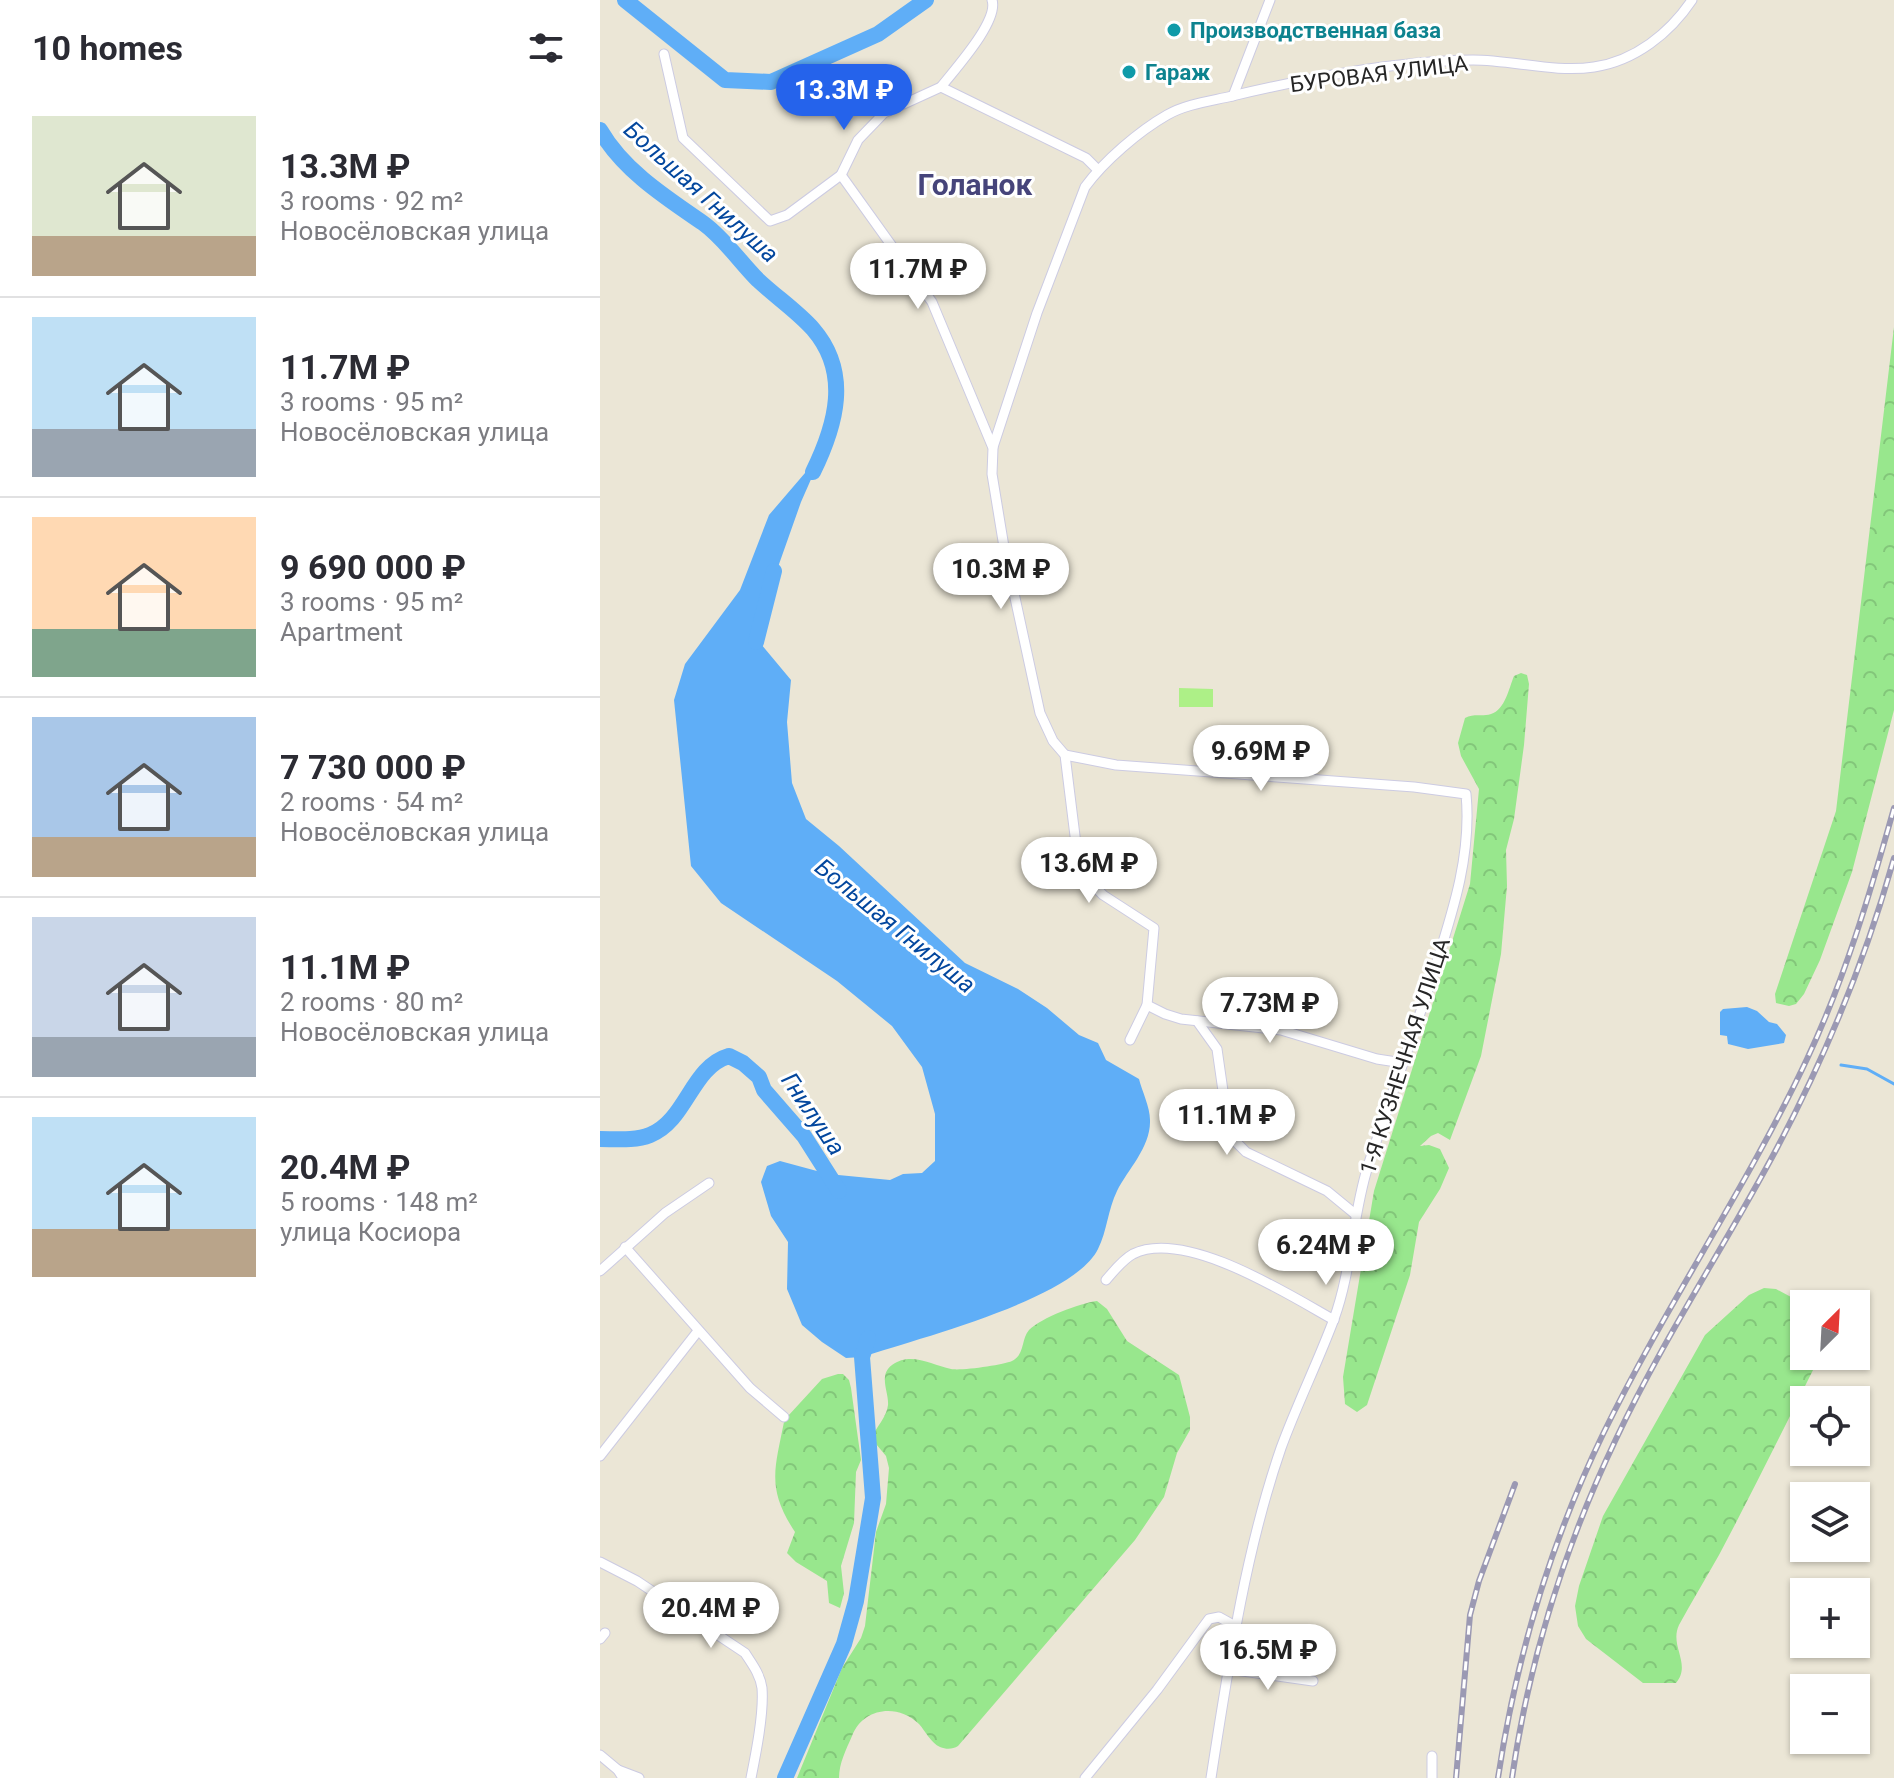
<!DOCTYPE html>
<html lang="en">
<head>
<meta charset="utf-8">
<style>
	:root { --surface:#fff; --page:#f7f7f7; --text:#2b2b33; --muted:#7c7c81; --line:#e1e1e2; --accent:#2563eb }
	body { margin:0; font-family:Roboto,sans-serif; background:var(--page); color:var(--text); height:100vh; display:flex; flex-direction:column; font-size:30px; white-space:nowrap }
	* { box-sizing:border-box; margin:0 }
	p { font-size:26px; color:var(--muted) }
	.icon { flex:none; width:44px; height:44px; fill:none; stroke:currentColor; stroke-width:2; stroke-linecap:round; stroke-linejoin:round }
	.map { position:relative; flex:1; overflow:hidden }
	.sheet { display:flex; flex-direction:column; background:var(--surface); width:600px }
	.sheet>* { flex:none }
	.needle { width:52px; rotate:24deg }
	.tools { position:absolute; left:1190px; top:1290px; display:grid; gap:16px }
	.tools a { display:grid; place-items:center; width:80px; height:80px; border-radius:0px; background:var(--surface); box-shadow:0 2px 6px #0004; font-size:40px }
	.price { position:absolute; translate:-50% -68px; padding:0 18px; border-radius:28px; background:#fff; color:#222; font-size:26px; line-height:52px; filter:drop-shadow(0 2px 4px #0008) }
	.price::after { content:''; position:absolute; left:50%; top:48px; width:24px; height:18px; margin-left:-12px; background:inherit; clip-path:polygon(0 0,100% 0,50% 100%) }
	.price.current { background:var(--accent); color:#fff }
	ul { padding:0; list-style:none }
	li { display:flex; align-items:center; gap:24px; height:200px; padding:0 32px }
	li+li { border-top:2px solid var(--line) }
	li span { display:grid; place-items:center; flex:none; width:224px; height:160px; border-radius:0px; color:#555 }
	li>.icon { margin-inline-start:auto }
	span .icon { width:96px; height:96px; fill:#fffc; stroke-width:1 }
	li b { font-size:34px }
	h2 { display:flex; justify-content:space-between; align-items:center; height:96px; padding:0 32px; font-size:34px }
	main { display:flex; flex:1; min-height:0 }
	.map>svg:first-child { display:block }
	.forest { fill:url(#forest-crowns) }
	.pitch { fill:#adf087 }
	.water { fill:#5faef7 }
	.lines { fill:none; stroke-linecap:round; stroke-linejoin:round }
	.stream { stroke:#5faef7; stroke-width:3 }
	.river { stroke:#5faef7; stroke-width:16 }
	.minor-casing { stroke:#cccbe2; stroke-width:11 }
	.minor { stroke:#fff; stroke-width:9 }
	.rail-casing { stroke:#9b99b3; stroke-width:6 }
	.rail { stroke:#fff; stroke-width:3; stroke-dasharray:9; stroke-linecap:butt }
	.culture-dot { fill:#0f9aa8; stroke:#fff; stroke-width:3 }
	.labels { text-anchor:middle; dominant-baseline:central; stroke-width:6; stroke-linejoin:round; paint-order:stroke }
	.culture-label { font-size:22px; font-weight:bold; fill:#0d838f; stroke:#fff; text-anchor:start }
	.street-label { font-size:22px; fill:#262626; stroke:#fff }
	.water-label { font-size:24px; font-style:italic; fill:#03479e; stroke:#fff }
	.district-label { font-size:30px; font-weight:bold; fill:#46447a; stroke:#fff }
</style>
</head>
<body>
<main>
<section class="sheet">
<h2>10 homes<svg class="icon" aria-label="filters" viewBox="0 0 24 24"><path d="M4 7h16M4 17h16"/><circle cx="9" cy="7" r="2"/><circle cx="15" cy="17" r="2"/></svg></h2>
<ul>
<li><span style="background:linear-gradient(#dfe7d0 75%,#b9a48a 0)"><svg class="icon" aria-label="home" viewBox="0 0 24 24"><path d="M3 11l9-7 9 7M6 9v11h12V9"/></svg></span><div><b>13.3M ₽</b><p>3 rooms · 92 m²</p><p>Новосёловская улица</p></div></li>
<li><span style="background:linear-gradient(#bfe0f5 70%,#9aa5b1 0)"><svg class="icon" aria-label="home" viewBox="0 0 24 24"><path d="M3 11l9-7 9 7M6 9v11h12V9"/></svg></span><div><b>11.7M ₽</b><p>3 rooms · 95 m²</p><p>Новосёловская улица</p></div></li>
<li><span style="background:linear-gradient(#ffd9b3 70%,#7fa58c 0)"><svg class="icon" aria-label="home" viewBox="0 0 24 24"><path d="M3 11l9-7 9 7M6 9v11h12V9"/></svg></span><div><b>9 690 000 ₽</b><p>3 rooms · 95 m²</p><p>Apartment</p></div></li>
<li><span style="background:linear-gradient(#a9c7e8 75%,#b9a48a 0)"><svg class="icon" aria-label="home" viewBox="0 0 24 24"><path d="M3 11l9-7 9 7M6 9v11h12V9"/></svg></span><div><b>7 730 000 ₽</b><p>2 rooms · 54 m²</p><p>Новосёловская улица</p></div></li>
<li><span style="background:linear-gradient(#c9d6e8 75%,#9aa5b1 0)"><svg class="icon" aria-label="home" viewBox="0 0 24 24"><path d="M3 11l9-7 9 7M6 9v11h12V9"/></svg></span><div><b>11.1M ₽</b><p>2 rooms · 80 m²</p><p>Новосёловская улица</p></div></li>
<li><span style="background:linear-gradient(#bfe0f5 70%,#b9a48a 0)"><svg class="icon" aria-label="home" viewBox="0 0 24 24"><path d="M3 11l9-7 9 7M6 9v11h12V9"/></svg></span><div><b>20.4M ₽</b><p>5 rooms · 148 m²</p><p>улица Косиора</p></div></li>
</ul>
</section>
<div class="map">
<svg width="1294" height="1778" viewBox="0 0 1294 1778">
	<defs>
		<pattern id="forest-crowns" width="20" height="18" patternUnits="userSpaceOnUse" patternTransform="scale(2)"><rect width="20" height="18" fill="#98e78d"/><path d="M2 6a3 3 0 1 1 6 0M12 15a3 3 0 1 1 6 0" fill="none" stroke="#83c67a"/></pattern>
	</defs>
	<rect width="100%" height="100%" fill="#ebe6d6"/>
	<!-- forest -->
	<g class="forest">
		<polygon points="1294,327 1294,710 1252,872 1220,960 1204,994 1196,1004 1189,1006 1176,1003 1175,994 1236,811"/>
		<path d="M921,673l6,2 2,9 -5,61 -10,74 -8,31 1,36 -6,68 -20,102 -31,84 -12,-7 -7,3 -11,10 9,-1 11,4 9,19 -9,21 -21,33 -9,53 -43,130 -10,7 -12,-8 -2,-27 31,-186 96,-307 9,-95 -18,-33 -3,-13 7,-25c9,-5 17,-1 26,-4 14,-4 18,-26 23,-38z"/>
		<path d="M1164,1288l12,1 28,15v52h16c-33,66 -66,133 -101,199 -13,23 -27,46 -40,70 -10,21 13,39 -3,58h-33l-57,-44 -8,-13 -3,-20 4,-20 24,-70 102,-181 44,-40z"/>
		<path d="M497,1301l10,8 20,32 52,34 11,42v13l-13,23 -13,44 -29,43 -177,206c-5,3 -11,4 -18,1 -9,-4 -14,-15 -21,-23 -22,-21 -56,-16 -67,12 -6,14 -13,27 -13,42h-42l45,-110 19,-30 4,-12 11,-94 10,-28 3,-36 -3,-12 -15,-18c5,-10 16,-22 17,-33 1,-13 -10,-30 4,-40 19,-14 40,0 59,4 10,2 52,-4 61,-8 13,-6 9,-22 17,-31 12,-12 51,-27 68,-29z"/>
		<path d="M238,1374h5l6,6 2,8 10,72 -5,12 -2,51 -13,43 3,27 -4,15 -11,-5 -2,-22 -31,-19 -9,-9 8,-21c-29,-44 -20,-64 -11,-110l4,-6 34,-37z"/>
	</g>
	<!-- pitch -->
	<polygon class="pitch" points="579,688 613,689 613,707 579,707"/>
	<!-- water -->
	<g class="water">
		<path d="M223,452l-22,50 -40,113v29l30,36 -4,42 5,61 14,36 33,27 126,117 53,26 29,19 32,27 19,8 8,17 33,19c3,12 11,28 11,41 1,27 -22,49 -33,71 -9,18 -10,40 -19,58 -25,51 -183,90 -236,108l-16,1 -24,-16 -20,-17 -15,-36 1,-47 -17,-26 -10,-34 6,-16 13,-5 48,13 62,6 13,-6 19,-1 13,-12v-47l-13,-47 -30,-41 -55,-45 -116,-78 -30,-37 -17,-166 11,-36 55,-74 29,-75z"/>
		<polygon points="1147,1007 1157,1011 1169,1022 1177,1024 1186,1035 1184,1043 1148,1049 1128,1044 1127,1036 1120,1035 1120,1012 1123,1009"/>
	</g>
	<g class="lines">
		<!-- stream -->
		<polyline class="stream" points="1241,1065 1267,1069 1294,1084"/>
		<!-- river -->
		<g class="river">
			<polyline points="25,0 125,80 171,82 278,34 326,0"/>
			<path d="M0,130c23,40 65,67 103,93 21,15 37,39 55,57 18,17 39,31 55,49 38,44 23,96 0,143"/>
			<polyline points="156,642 174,571"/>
			<path d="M0,1139c16,0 35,2 50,-4 37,-15 41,-68 79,-79l14,7 16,14 5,13 40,46 35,55"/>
			<polyline points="185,1778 244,1644 256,1601 273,1498 262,1357 268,1338"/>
		</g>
		<!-- minor casing -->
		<g class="minor-casing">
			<g id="minor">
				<polyline points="64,54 83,138 170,221 187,215 241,175 258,140 284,113 341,87 486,158 498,170"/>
				<path d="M341,87c14,-18 58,-66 51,-87"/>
				<polyline points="633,96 670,0"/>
				<polyline points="241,175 332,302 393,448 392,474 404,547 440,713 453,741 465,755 477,852 488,880 503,895 554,928 547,1005 530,1040"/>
				<path d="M393,447l44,-134 48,-126c19,-26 54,-56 82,-72 19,-11 44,-14 65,-19 77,-18 161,-35 241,-36 39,0 82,13 121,7 41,-6 76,-34 98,-67"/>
				<path d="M465,755l51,10 298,22 52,7c6,61 -14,120 -32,177 -21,66 -45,130 -66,195 -16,50 -16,104 -34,153 -16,43 -37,85 -53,129 -36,104 -53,221 -70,330"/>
				<polyline points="547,1005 565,1014 581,1019 681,1030 777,1059 803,1063"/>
				<polyline points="597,1021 617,1049 628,1126 633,1139 646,1152 727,1191 755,1214"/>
				<polyline points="25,1247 150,1388 184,1417"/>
				<polyline points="0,1271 65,1213 109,1183"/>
				<path d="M506,1280c8,-9 16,-20 27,-26 52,-26 156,41 201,66"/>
				<polyline points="0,1456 98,1331"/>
				<path d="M0,1562l37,19 108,72c7,11 15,21 17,35 2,25 -6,65 -11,90"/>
				<polyline points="0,1639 5,1633"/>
				<polyline points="628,1669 713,1681"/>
				<polyline points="0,1755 18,1770 23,1778"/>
				<polyline points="832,1756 832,1778"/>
				<polyline points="18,1770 39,1778"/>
				<polyline points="485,1778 557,1690 609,1619 619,1617 637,1627"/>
			</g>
		</g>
		<!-- minor -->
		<use href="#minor" class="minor"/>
		<!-- rail casing -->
		<g class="rail-casing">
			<g id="rail">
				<polyline points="856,1778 870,1615 879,1581 915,1484"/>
				<path d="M898,1778c18,-120 53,-237 106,-346 62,-127 143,-245 203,-373 38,-81 63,-165 87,-251"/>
				<path d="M912,1778c17,-118 53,-232 104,-339 47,-100 109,-193 161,-291 49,-93 89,-189 117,-290"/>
			</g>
		</g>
		<!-- rail -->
		<use href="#rail" class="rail"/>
	</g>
	<!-- markers -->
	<g class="culture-dot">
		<circle cx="574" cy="30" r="8"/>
		<circle cx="529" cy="72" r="8"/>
	</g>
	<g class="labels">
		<!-- culture labels -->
		<g class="culture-label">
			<text x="590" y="30">Производственная база</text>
			<text x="545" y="72">Гараж</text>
		</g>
		<!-- street labels -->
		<g class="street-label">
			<text transform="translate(779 74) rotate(-7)">БУРОВАЯ УЛИЦА</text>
			<text transform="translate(805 1056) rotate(-72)">1-Я КУЗНЕЧНАЯ УЛИЦА</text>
		</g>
		<!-- water labels -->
		<g class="water-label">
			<text transform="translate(101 192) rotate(42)">Большая Гнилуша</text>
			<text transform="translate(295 926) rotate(39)">Большая Гнилуша</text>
			<text transform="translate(213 1114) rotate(56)">Гнилуша</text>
		</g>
		<!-- district labels -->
		<g class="district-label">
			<text x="375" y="184">Голанок</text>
		</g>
	</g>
</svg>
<div class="tools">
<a><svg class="needle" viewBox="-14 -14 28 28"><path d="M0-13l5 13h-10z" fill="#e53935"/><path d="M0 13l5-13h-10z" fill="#7c7c81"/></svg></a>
<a><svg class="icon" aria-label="locate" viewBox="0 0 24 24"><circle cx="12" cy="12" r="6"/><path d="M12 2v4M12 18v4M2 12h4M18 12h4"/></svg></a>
<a><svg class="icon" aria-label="layers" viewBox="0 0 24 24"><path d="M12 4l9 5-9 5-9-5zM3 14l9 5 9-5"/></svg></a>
<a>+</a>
<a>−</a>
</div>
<b class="price current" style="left:244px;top:132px">13.3M ₽</b>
<b class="price" style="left:318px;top:311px">11.7M ₽</b>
<b class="price" style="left:401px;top:611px">10.3M ₽</b>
<b class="price" style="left:661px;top:793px">9.69M ₽</b>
<b class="price" style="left:489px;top:905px">13.6M ₽</b>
<b class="price" style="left:670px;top:1045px">7.73M ₽</b>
<b class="price" style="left:627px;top:1157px">11.1M ₽</b>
<b class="price" style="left:726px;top:1287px">6.24M ₽</b>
<b class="price" style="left:111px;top:1650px">20.4M ₽</b>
<b class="price" style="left:668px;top:1692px">16.5M ₽</b>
</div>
</main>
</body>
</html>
